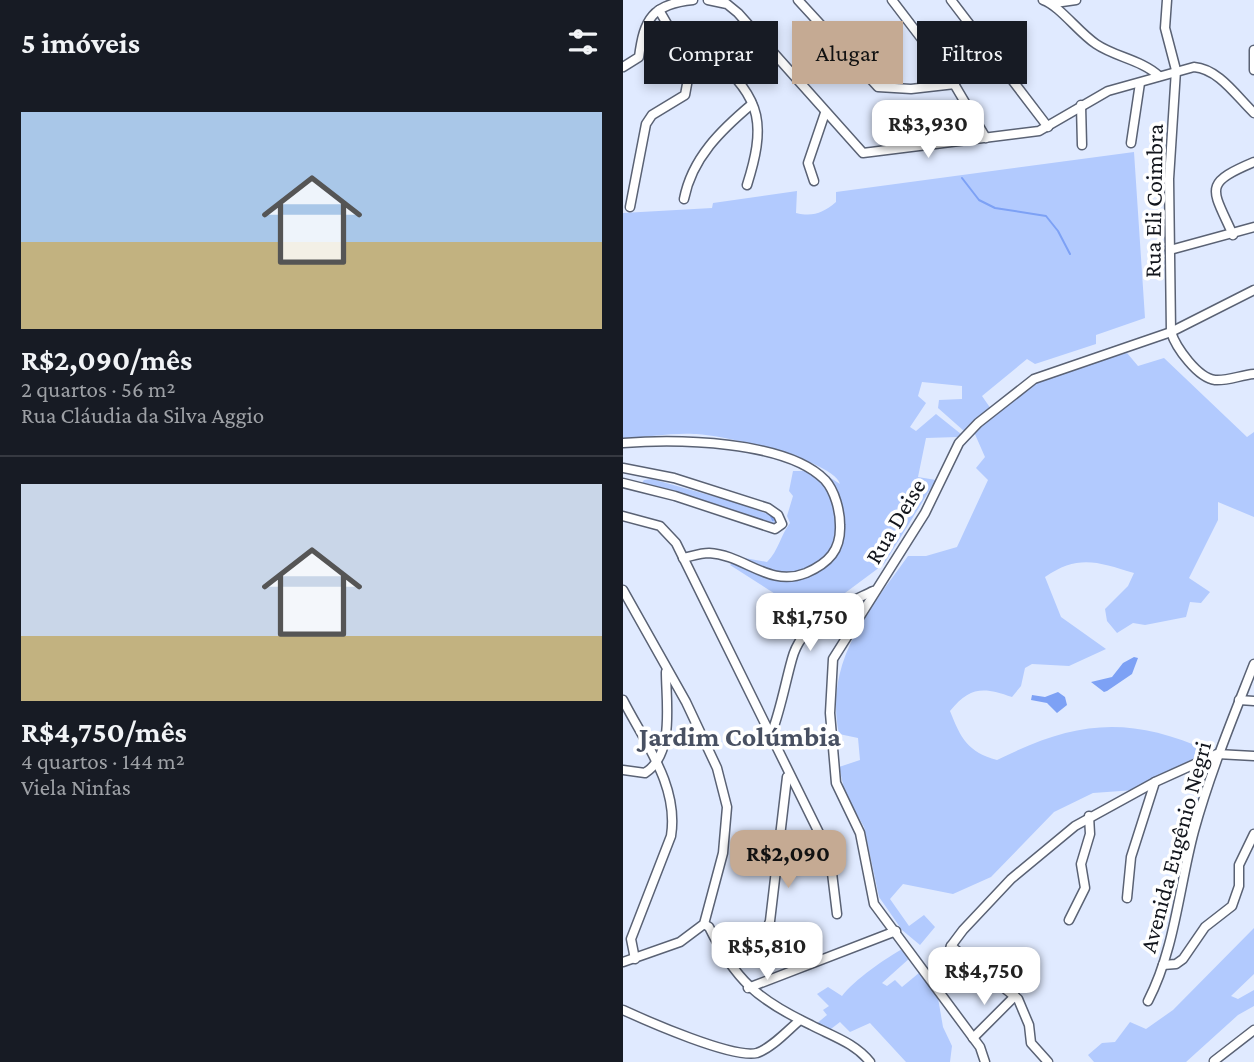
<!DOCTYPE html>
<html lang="pt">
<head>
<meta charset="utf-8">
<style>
	:root { --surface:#171b24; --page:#242831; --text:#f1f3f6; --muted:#9ea1a6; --line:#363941; --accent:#c5aa93 }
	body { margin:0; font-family:"Crimson Pro",serif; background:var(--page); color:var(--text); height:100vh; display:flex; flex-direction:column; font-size:26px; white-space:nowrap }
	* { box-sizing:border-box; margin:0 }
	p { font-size:23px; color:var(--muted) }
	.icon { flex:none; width:38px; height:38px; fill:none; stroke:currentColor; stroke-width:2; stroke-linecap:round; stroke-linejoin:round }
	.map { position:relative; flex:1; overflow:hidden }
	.sheet { display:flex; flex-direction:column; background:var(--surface); width:623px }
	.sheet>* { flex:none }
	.top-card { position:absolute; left:21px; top:21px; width:504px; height:63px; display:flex; gap:14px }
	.price { position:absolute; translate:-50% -60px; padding:0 16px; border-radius:14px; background:#fff; color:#222; font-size:23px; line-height:46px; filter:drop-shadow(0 2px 4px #0008) }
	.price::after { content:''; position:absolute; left:50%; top:42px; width:21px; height:16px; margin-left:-10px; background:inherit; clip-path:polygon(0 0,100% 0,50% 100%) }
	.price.selected { background:var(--accent); color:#111 }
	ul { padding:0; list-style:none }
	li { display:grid; align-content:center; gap:14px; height:371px; padding:0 21px }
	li+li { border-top:2px solid var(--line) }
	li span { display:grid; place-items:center; height:217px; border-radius:0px; color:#555 }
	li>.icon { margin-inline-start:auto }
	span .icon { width:126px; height:126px; fill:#fffc; stroke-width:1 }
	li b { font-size:30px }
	h2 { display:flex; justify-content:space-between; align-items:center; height:84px; padding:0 21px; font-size:30px }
	.tag { padding:0 24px; border-radius:0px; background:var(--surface); box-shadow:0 4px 10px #0003; font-size:24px; line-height:63px }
	.tag.selected { background:var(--accent); color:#111 }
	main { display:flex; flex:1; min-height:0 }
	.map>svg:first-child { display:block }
	.green { fill:#b2cafe }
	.water { fill:#7da1f5 }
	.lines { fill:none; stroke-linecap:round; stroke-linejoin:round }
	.stream { stroke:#7da1f5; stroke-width:2 }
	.minor-casing { stroke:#5a6274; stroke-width:11 }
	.minor { stroke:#fff; stroke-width:8 }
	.labels { text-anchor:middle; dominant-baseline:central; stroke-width:7; stroke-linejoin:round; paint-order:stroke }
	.street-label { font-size:24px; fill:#12151c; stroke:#fff }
	.quarter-label { font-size:28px; font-weight:bold; fill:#485062; stroke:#fff }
</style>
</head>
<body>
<main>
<section class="sheet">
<h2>5 imóveis<svg class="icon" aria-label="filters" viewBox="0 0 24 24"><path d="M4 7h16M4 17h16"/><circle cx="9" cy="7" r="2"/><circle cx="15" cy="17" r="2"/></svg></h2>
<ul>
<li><span style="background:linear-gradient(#a9c7e8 60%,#c2b280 0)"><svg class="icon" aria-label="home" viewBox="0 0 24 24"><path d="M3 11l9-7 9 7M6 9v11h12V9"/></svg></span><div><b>R$2,090/mês</b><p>2 quartos · 56 m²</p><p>Rua Cláudia da Silva Aggio</p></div></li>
<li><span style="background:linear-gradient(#c9d6e8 70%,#c2b280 0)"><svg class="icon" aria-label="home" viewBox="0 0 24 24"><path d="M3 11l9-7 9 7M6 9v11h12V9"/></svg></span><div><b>R$4,750/mês</b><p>4 quartos · 144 m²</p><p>Viela Ninfas</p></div></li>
</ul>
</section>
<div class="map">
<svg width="631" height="1062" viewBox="0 0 631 1062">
	<rect width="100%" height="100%" fill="#e0eaff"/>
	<!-- green -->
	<g class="green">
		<path d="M511,152l11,166 -49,17v9l-61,20 -8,-5 -45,37 9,13 -27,22 -26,-23 1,-8 23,-1v-13l-40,-4 -4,14 8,7 -16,24 6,4 20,-17 25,20 -3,3 -32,1 -8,39 18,3 -52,84 -70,52 -10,-10 -21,-7 -53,-34 9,-8 28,5c12,-12 13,-26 23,-39l-3,-7 6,-20 -4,-5 4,-20h27l20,13c-7,-24 -120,-50 -146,-50 -23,-1 -48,3 -71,5v-226l89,-5 1,-5 84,-12 -1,22c17,4 27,0 40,-11v-10z"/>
		<path d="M504,353l11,13 26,-8 83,79 7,-5v85l-36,-15v18l-29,58 21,14 -9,11 -11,-1 -4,15 -41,8 -12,-2 -16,10 -10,-12 -2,-12 23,-23 6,-13c-36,-11 -56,-19 -89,4l16,40 45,32 -37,17 -37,-2 -7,4 -4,18 -9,11c-28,-10 -42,-11 -62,14 11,28 18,41 47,49 79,-39 130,-45 212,-9l-4,8 -70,31 -42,3 -39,19 -63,65 -38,17 -50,-10 -13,15 19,27 15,-11 11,12 -15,18 -18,-15 -23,-33 -15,-70 -19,-34 -6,-26 21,-7 -2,-22 -19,-4c-15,-73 29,-122 69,-178h18l31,-9 31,-67 -12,-12 9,-11 -11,-25 61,-49 33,-14z"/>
		<polygon points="29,479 111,502 156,518 154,523 148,524 24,488 19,483 21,480"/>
		<polygon points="631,928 631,974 608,996 615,999 631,990 631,1006 615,1015 563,1062 471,1062 465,1055 479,1043 492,1042 507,1022 523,1029 550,1010"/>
		<path d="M281,948l7,9 -29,26 5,3 8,-6 7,7 17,-14 19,25 5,29 9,19 -2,16h-44l-36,-39 -20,9 -10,-10 -13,10 -12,-7 12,-10 -4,-5 6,-4 -12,-12 11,-7 14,9c12,-16 44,-38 62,-48z"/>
	</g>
	<!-- water -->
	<g class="water">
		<polygon points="511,657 515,658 509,674 484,691 481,692 468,682 489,677 500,663"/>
		<polygon points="435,692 442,697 444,705 434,713 424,703 408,700 409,695 422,697"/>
	</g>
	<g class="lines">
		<!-- stream -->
		<g class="stream">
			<polyline points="339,178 356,200 372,208 423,216 435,231 447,254"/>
			<polyline points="148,516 150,520"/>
		</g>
		<!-- minor casing -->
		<g class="minor-casing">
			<g id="minor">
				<path d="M85,0l19,4 11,9 125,140 176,-22 69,-40 86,-24c25,2 43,30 60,46"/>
				<polyline points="175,0 255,87 288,89 332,84"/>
				<polyline points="269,0 324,72 363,138"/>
				<polyline points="328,0 425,127"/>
				<path d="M420,0c17,6 35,32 53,44 19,13 46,16 63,32"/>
				<path d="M544,0l-2,28 11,42 -7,109 2,153c5,16 27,46 44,48 13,1 26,-5 39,-6"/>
				<polyline points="432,3 453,0"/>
				<path d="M36,10l26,45 29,3c50,40 51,70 33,127"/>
				<polyline points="631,50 631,70"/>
				<path d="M0,67l16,-10c5,-38 13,-53 54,-57"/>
				<polyline points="458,105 459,145"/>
				<polyline points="508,143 517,83"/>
				<polyline points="191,181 185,163 202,113"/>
				<path d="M61,199c8,-41 37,-69 68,-95"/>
				<polyline points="7,207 23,124 29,115 62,95 69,57"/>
				<path d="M610,235c-21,-47 -31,-51 21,-73"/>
				<polyline points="547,250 631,227"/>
				<path d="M0,443c52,-4 163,-3 202,37 10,11 15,31 15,45 1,25 -11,38 -34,48 -37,15 -61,-18 -97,-20 -8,0 -17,3 -26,5"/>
				<polyline points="0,468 51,478 145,508 155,515 159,524 152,529 52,496 0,483"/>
				<polyline points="0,516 37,526 53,543 199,839 209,873 214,914"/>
				<polyline points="0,590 63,702 94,768 104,807 100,853 81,924 57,942 0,962"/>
				<path d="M0,700c22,43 56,86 48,136l-40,103 4,20"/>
				<polyline points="616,700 631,701"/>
				<path d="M149,732c9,-24 13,-48 20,-73 10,-38 50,-53 81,-68"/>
				<path d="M0,770l22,3c30,-19 21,-70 21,-101"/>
				<polyline points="504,898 508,857 532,782"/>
				<polyline points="446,920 462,888 458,864 467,834 466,816"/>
				<path d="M81,924l5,3c26,53 49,73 102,98 21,11 44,18 59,37"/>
				<polyline points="328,946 395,999 406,1025 408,1043 425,1062"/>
				<path d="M101,953c21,2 39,-12 46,-32l17,-144"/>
				<polyline points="540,965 553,964 560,959 582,927 609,906 616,886 616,865 631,834"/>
				<polyline points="314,987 328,946 340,930 388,879 452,826 532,782 594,754 631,756"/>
				<polyline points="125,988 273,931"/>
				<path d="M525,1001c27,-52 31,-114 46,-170 16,-58 38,-111 60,-167"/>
				<path d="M0,1010c24,11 110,49 134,43 15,-5 31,-23 43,-33"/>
				<polyline points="350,1038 392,996"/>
				<polyline points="591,1061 631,1030"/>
				<polyline points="362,1062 357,1047 251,904 237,833 213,783 207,713 210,659 302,513 336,443 355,423 411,379 548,332 631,290"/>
			</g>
		</g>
		<!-- minor -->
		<use href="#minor" class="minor"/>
	</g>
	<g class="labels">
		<!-- street labels -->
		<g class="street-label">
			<text transform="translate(530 201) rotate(-89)">Rua Eli Coimbra</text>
			<text transform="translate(272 521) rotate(-59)">Rua Deise</text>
			<text transform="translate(552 847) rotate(-75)">Avenida Eugênio Negri</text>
		</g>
		<!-- quarter labels -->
		<g class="quarter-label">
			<text x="117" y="736">Jardim Colúmbia</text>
		</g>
	</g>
</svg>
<b class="price" style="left:305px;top:160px">R$3,930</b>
<b class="price" style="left:187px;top:653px">R$1,750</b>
<b class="price selected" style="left:165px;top:890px">R$2,090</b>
<b class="price" style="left:144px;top:982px">R$5,810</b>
<b class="price" style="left:361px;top:1007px">R$4,750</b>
<div class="top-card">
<a class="tag">Comprar</a>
<a class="tag selected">Alugar</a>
<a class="tag">Filtros</a>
</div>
</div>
</main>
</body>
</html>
